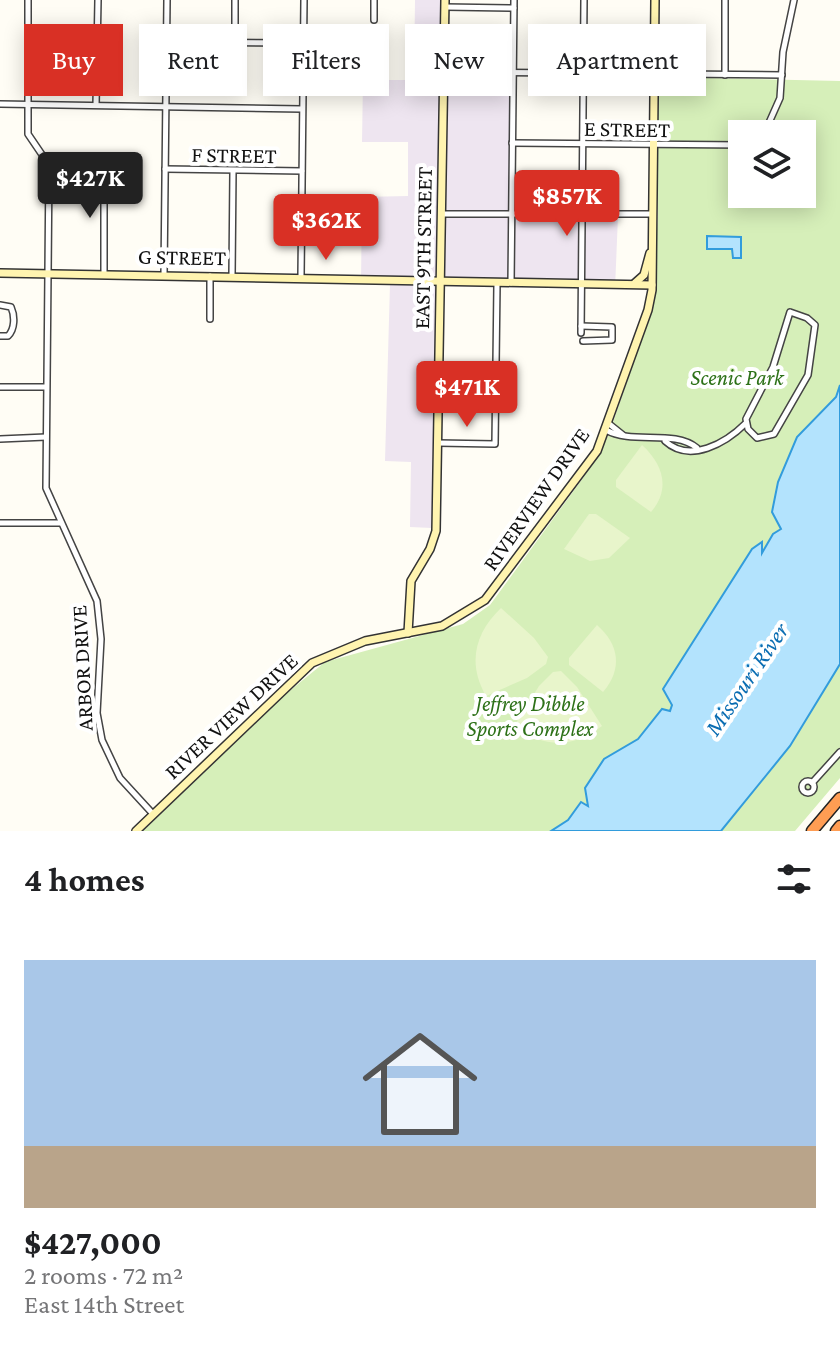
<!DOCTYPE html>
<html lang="en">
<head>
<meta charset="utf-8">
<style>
	:root { --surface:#fff; --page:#f2f2f2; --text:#202124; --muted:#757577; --accent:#d93025 }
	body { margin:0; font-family:"Crimson Pro",serif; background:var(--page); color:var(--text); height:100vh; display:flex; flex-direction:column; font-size:30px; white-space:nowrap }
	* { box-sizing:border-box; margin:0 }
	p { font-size:26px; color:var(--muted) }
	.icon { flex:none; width:44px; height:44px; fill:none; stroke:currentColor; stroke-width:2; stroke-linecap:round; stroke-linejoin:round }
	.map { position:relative; height:831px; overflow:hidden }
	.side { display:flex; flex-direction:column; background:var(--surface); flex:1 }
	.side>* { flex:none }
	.guide { position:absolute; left:24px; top:24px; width:792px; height:72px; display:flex; gap:16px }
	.controls { position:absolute; left:728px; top:120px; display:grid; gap:16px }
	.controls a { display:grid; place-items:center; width:88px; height:88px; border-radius:0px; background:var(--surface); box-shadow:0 4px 20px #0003; font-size:40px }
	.price { position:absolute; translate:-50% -68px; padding:0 18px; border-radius:8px; background:var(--accent); color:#fff; font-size:26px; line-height:52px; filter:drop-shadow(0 2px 4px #0008) }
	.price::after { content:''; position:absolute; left:50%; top:48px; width:24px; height:18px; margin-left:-12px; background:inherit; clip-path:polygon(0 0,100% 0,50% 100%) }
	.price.selected { background:#222; color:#fff }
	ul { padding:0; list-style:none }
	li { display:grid; align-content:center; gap:16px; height:424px; padding:0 24px }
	li span { display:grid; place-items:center; height:248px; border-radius:0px; color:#555 }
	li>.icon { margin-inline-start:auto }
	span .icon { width:144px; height:144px; fill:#fffc; stroke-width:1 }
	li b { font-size:34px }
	h2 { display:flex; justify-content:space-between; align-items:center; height:96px; padding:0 24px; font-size:34px }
	.chip { padding:0 28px; border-radius:0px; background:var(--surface); box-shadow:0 4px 20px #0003; font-size:28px; line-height:72px }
	.chip.selected { background:var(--accent); color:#fff }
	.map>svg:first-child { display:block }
	.industrial { fill:#eee5f0 }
	.green { fill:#d6efb9; fill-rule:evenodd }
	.pitch { fill:#e8f5cb }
	.water { fill:#b3e3fd; stroke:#329cdc; stroke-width:2 }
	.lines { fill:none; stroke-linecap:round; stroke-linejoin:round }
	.street-casing { stroke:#444; stroke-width:8 }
	.secondary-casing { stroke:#333; stroke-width:10 }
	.highway-casing { stroke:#222; stroke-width:13 }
	.street { stroke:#fff; stroke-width:5 }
	.secondary { stroke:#fff4b0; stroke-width:7 }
	.highway { stroke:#ff9d53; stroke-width:10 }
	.labels { text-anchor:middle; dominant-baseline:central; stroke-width:8; stroke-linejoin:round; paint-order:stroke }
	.street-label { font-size:22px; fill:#111; stroke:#fff }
	.park-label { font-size:22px; font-style:italic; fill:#2d7118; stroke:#fff }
	.water-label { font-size:24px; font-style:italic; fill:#0a6db2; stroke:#fff }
</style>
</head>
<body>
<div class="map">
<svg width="840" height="831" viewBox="0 0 840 831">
	<rect width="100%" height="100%" fill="#fffdf5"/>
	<!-- industrial -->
	<polygon class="industrial" points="415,0 441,0 440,74 515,75 513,215 618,216 615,289 438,286 432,528 410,527 411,462 385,461 390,284 361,283 362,197 408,196 408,142 362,142 363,80 414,80"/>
	<!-- green -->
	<g class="green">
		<path d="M658,77l182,4v330l-27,97 -131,192 -100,131h-439l144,-138 38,-31 138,-38 27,-19 93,-127 26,-44 42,-123 7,-95zM742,134h60v60h-60z"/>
		<polygon points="840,664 840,778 795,831 721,831 790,746"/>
	</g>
	<!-- pitch -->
	<g class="pitch">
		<path d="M642,445c21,19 29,44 9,67l-35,-25v-7z"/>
		<polygon points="589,514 596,514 630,538 609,558 590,561 564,549"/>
		<path d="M501,608l33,30 14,19 -2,7 -19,14 -41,18c-19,-33 -11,-63 15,-88z"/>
		<path d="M597,625c22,19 26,44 6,67l-34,-27v-7z"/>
		<path d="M561,671l16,16 25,39c-30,23 -58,22 -88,0l25,-40 14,-14z"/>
	</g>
	<!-- water -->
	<g class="water">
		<polygon points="707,236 741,237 741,258 733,258 732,249 707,249"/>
		<polygon points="840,385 840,664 790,746 721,831 551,831 568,820 581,802 588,806 585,788 604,759 638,739 662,709 670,711 672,705 663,689 752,549 762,542 762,553 773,534 781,529 772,512 778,482 797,437 836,397"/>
	</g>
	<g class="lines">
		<!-- street casing -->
		<g class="street-casing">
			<g id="street">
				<polyline points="28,0 28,134 49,165 46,488 97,601 101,639 97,713 102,740 120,778 153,814"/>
				<polyline points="374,0 374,20"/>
				<polyline points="445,7 514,8"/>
				<polyline points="166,42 303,43"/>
				<polyline points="235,42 235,0"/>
				<polyline points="443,72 782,75"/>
				<polyline points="725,75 725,0"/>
				<polyline points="0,104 302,109"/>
				<polyline points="96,105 98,0"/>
				<polyline points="764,134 780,98 783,52 794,0"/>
				<polyline points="512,143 742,145"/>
				<polyline points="49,165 102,165 104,168 104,274"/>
				<polyline points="165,169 302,171"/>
				<polyline points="442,214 653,214"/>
				<polyline points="164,275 167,0"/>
				<polyline points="232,276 233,171"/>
				<polyline points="301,276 304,0"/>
				<polyline points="511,283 514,0"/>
				<path d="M0,305l11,2c4,9 4,22 -3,29h-8"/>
				<polygon points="790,312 807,318 815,325 808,375 774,434 757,438 748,429 746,419 773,367"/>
				<polyline points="210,319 210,276"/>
				<polyline points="581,326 612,327 612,340 583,341"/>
				<polyline points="581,333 584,0"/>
				<polyline points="0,387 46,387"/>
				<polyline points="608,423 623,435"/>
				<path d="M606,430c26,15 68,-1 91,18"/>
				<polyline points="0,439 46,437"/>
				<path d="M665,441c25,23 61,2 81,-18"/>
				<polyline points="438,443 495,444 497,284"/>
				<polyline points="0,523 60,523"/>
				<circle cx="808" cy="787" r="6"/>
				<polyline points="812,783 840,752"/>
			</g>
		</g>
		<!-- secondary casing -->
		<g class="secondary-casing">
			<g id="secondary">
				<polyline points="0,273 652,285"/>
				<polyline points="635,283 644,275 650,253"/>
				<polyline points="408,633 411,581 430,549 436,531 445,0"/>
				<polyline points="136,831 312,663 365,641 442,626 485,600 597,451 648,310 652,290 655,0"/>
			</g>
		</g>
		<!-- highway casing -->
		<g class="highway-casing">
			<g id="highway">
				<polyline points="812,831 840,798"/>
				<polyline points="836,831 840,826"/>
			</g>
		</g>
		<!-- street -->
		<use href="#street" class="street"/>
		<!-- secondary -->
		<use href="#secondary" class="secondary"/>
		<!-- highway -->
		<use href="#highway" class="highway"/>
	</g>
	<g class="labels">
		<!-- street labels -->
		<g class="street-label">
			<text transform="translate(627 129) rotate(1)">E STREET</text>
			<text transform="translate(234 155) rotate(1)">F STREET</text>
			<text transform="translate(423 248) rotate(-89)">EAST 9TH STREET</text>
			<text transform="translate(182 257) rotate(1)">G STREET</text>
			<text transform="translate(536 499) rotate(-55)">RIVERVIEW DRIVE</text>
			<text transform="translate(82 668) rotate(-93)">ARBOR DRIVE</text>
			<text transform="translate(231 716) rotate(-43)">RIVER VIEW DRIVE</text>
		</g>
		<!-- park labels -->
		<g class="park-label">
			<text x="737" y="377">Scenic Park</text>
			<text x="530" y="703">Jeffrey Dibble<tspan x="530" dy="25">Sports Complex</tspan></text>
		</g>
		<!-- water labels -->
		<g class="water-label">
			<text transform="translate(746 679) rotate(-56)">Missouri River</text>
		</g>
	</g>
</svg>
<div class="controls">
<a><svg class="icon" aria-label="layers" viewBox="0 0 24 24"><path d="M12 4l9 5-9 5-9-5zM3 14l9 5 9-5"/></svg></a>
</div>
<b class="price selected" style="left:90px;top:220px">$427K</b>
<b class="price" style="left:567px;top:238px">$857K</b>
<b class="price" style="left:326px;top:262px">$362K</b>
<b class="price" style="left:467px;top:429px">$471K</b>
<div class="guide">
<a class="chip selected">Buy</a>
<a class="chip">Rent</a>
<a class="chip">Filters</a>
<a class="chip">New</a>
<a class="chip">Apartment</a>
</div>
</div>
<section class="side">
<h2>4 homes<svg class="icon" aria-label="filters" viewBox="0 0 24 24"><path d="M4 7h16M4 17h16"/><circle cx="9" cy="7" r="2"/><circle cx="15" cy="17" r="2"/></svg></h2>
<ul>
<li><span style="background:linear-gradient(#a9c7e8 75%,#b9a48a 0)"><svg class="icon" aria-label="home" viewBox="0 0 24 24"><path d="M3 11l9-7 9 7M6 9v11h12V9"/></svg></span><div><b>$427,000</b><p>2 rooms · 72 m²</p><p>East 14th Street</p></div></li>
</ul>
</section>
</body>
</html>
